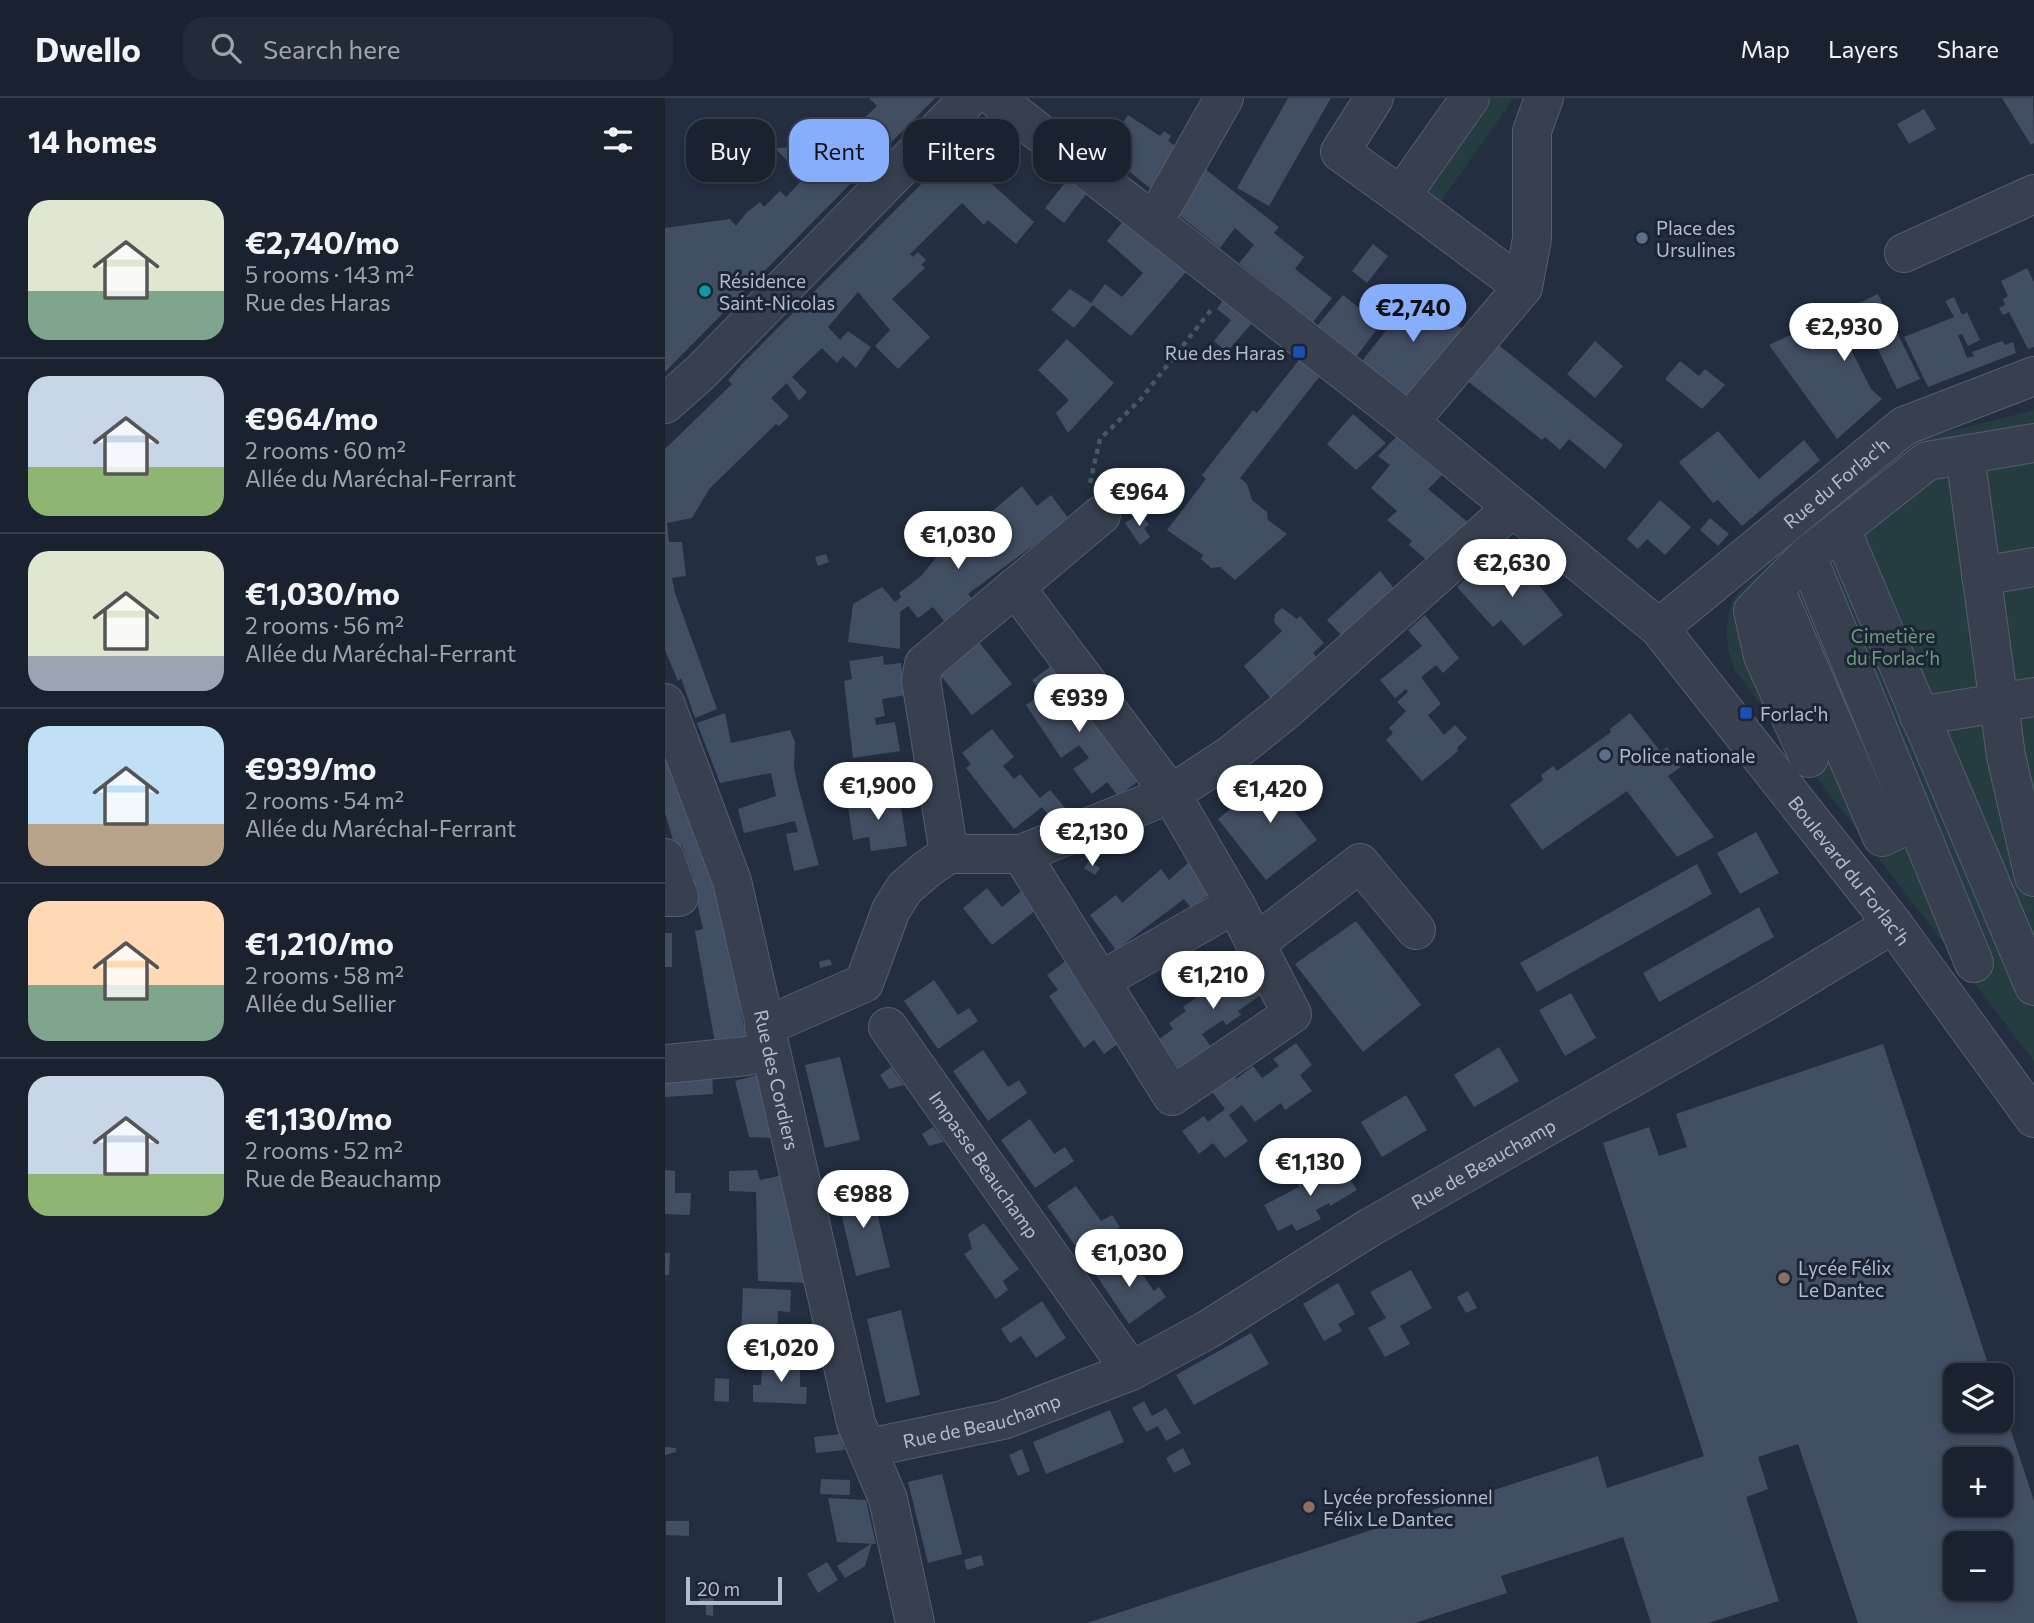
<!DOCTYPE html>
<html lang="en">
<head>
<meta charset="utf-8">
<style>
	:root { --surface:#1a2230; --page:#232a38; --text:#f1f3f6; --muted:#9fa4ab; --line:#383f4c; --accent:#86aefd }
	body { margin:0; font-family:Commissioner,sans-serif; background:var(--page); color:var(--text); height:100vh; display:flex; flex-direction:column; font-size:26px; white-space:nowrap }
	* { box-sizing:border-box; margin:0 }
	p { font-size:23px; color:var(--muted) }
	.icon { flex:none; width:38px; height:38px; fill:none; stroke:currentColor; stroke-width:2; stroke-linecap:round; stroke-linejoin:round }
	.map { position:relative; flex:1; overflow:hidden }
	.drawer { display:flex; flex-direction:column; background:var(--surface); width:665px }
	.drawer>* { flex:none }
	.top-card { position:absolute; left:21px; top:21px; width:665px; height:63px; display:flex; gap:14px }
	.tools { position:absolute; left:1278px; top:1265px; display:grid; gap:14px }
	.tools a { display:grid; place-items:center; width:70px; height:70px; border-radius:14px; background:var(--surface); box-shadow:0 4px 10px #0003,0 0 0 2px var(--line); font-size:35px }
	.scale { position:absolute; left:21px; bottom:18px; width:96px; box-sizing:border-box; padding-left:7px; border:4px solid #b4bccb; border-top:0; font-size:19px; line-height:24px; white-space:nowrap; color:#b4bccb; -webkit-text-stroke:5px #1c2535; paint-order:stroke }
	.price { position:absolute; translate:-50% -60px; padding:0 16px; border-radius:24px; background:#fff; color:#222; font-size:23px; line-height:46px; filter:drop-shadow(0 2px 4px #0008) }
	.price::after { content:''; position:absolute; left:50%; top:42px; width:21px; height:16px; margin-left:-10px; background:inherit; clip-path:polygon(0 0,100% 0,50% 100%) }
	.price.on { background:var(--accent); color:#111 }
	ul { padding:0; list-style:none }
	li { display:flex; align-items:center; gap:21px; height:175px; padding:0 28px }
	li+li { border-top:2px solid var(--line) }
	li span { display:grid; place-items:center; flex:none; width:196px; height:140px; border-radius:21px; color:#555 }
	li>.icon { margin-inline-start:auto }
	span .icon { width:84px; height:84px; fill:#fffc; stroke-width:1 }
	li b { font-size:30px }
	h2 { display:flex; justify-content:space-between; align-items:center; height:84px; padding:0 28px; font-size:30px }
	.chip { padding:0 24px; border-radius:21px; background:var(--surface); box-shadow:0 4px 10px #0003,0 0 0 2px var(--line); font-size:24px; line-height:63px }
	.chip.on { background:var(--accent); color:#111 }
	header { display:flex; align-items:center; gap:42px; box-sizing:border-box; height:98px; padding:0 35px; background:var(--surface); border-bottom:2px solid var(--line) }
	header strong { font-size:33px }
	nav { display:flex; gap:38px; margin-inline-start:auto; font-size:24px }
	.search { width:490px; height:63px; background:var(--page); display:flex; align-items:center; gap:18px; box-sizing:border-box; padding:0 24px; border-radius:21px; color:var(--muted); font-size:26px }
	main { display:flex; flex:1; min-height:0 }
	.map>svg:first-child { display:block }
	.green { fill:#253d41 }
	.building { fill:#424e62; fill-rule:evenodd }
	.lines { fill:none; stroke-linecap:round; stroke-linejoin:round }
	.minor-casing { stroke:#555e6e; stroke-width:40 }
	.path { stroke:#435a5e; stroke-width:4.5; stroke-dasharray:5 5; stroke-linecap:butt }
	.minor { stroke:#384050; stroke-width:38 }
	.service-dot { fill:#5c6f8a; stroke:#1c2535; stroke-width:2.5 }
	.culture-dot { fill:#0f9aa8; stroke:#1c2535; stroke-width:2.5 }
	.transit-dot { fill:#1a4fb4; stroke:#1c2535; stroke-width:2.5 }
	.education-dot { fill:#8d6e63; stroke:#1c2535; stroke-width:2.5 }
	.labels { text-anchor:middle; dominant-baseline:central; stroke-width:6; stroke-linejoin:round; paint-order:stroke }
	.poi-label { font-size:19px; fill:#b4bccb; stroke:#1c2535; text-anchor:start }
	.street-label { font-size:19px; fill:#b4bccb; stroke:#1c2535 }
	.park-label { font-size:19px; fill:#6a9d78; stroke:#1c2535 }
</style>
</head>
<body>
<header>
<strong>Dwello</strong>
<div class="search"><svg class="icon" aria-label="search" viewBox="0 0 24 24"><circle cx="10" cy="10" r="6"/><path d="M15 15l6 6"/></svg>Search here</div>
<nav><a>Map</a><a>Layers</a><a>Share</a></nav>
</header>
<main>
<section class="drawer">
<h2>14 homes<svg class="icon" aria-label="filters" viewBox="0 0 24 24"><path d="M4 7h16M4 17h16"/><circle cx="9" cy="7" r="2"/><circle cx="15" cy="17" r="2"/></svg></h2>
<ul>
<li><span style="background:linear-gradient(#dfe7d0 65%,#7fa58c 0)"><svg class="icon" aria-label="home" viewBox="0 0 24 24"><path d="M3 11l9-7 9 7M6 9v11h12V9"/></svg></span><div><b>€2,740/mo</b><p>5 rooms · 143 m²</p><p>Rue des Haras</p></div></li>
<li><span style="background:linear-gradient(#c9d6e8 65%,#8fb573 0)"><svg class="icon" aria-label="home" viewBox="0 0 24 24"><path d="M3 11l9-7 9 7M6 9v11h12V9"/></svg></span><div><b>€964/mo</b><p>2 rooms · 60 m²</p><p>Allée du Maréchal-Ferrant</p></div></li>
<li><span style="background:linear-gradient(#dfe7d0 75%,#9aa5b1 0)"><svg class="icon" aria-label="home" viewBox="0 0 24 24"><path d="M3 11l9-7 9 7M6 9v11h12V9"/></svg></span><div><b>€1,030/mo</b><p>2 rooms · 56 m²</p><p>Allée du Maréchal-Ferrant</p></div></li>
<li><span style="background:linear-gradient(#bfe0f5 70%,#b9a48a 0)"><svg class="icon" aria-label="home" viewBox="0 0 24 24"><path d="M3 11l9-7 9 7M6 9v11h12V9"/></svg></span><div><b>€939/mo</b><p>2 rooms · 54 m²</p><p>Allée du Maréchal-Ferrant</p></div></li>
<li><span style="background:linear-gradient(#ffd9b3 60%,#7fa58c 0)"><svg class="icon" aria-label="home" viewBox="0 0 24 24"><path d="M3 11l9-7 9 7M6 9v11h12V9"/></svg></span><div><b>€1,210/mo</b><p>2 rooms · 58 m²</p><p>Allée du Sellier</p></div></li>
<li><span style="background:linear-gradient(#c9d6e8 70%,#8fb573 0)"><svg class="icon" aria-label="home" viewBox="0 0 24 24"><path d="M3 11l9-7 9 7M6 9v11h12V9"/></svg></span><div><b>€1,130/mo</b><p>2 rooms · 52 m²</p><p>Rue de Beauchamp</p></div></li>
</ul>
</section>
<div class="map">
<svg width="1369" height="1525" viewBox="0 0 1369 1525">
	<rect width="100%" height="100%" fill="#232e40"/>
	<!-- green -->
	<g class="green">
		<polygon points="824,0 849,0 771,110 753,98"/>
		<path d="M1369,312v651l-299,-390c-11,-25 -13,-62 7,-83l172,-148z"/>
	</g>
	<!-- building -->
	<g class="building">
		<polygon points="204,0 270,0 0,274 0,130 65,121 71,128 82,114 95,104 99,109 115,93 121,99 139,80 110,50 149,48 159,60 171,48 163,40 184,19 192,27 212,8"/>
		<polygon points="623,0 666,0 604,108 572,90"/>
		<polygon points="1337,0 1368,0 1369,45 1366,47"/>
		<polygon points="1259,11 1271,31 1244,46 1232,26"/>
		<polygon points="325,17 355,43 318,78 369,124 351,146 323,122 319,127 297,105 245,156 248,159 253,154 261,162 256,167 260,170 227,201 265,239 233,271 210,248 225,232 193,194 163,229 175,242 183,233 206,249 191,270 178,258 172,265 157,250 127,279 142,294 134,303 122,285 106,300 124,318 114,328 111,326 45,390 27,420 2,425 4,444 17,444 21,478 7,480 10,495 52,611 30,620 16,580 13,583 0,552 0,351 67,286 63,282 76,267"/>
		<polygon points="463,17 495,38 499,33 506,38 503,43 516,52 491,95 439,53"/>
		<polygon points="535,67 614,129 609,135 639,159 630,171 667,200 648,224 574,165 589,147 570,130 555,150 509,113"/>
		<polygon points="403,81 422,95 399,125 380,110"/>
		<polygon points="458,123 522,173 466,238 428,207 409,230 386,212 405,191 426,205 440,186 457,199 478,175 442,143"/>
		<polygon points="708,146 723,158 702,185 687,173"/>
		<polygon points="1362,170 1369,184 1369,249 1363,251 1344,214 1338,217 1334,210 1340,207 1338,201 1343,198 1336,183"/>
		<polygon points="744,189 800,233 745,302 697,263 737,212 730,207"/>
		<polygon points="1213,196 1255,281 1232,291 1203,231 1181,242 1206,291 1217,301 1172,341 1104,247"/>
		<polygon points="678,197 715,227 691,259 652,228"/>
		<polygon points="1289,199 1297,217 1302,214 1315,242 1303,248 1297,236 1293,237 1302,260 1309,258 1307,254 1337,243 1340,247 1348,244 1351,255 1263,289 1239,239 1289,219 1280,203"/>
		<polygon points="558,202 587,225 562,254 549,243 566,222 552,211"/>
		<polygon points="402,241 449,285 403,335 391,315 404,302 373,272"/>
		<polygon points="930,243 958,268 930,300 902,276"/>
		<polygon points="830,244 958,347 940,371 904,341 895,352 880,339 877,342 800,281"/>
		<polygon points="634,262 655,278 575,380 582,386 587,402 602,414 603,422 622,436 570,482 555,469 546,470 536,461 538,457 502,432 541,381 537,377 588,312 592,315"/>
		<polygon points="1015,263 1034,278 1040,271 1060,287 1037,311 1000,281"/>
		<polygon points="688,316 721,345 691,372 662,346"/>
		<polygon points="1053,333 1094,381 1139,342 1155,362 1077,428 1053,402 1048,405 1014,364"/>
		<polygon points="731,339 777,377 763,391 804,425 763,463 744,447 747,443 722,422 732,413 706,390 725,367 713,358"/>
		<polygon points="357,388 372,408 386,397 404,421 303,496 311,506 283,524 278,522 268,509 253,520 243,508 235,514 235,551 183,544 188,506 217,489 230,504 236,499 234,495 256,478 274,456 297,438 311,456 326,444 312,426"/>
		<polygon points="995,402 1026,429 1000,457 982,441 973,451 962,441"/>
		<polygon points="476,415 484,427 479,430 485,439 475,447 460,425"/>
		<polygon points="1045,420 1064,436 1053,448 1035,432"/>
		<polygon points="849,455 875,484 873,486 898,517 859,548 836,522 828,529 792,489 811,471 820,481"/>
		<polygon points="161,456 164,464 153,468 150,459"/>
		<polygon points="715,473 730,492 678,539 662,522"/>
		<polygon points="617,510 632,521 635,518 659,545 648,555 652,560 607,602 579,568 617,533 609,524 610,516"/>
		<polygon points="760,517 794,560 778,575 771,567 756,579 776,606 763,617 779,637 790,627 802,640 792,650 793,653 757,683 721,642 728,635 724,630 741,613 732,604 743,594 741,591 730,600 715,582 757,548 743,532"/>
		<polygon points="310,539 347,586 307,617 270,570"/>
		<polygon points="218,558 219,567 236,565 241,597 217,601 220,618 210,620 211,627 230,624 235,653 188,660 179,583 187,581 184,563"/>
		<polygon points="389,566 476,681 453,698 442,684 427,696 408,671 424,660 414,647 396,660 361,607 377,596 367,582"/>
		<polygon points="60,615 66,645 125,632 130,644 129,670 134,692 154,767 129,773 121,736 133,734 130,723 79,735 73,711 111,698 106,675 55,685 32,625"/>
		<polygon points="965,615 996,654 1002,649 1016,669 1003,678 1049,739 1012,759 962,693 877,752 845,707 878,682 876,677 888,668 892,673 946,634 945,631"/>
		<polygon points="327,631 349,659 338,668 349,681 355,676 375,700 385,692 402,712 388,723 377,709 349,731 301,670 306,666 297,655"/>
		<polygon points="0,642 30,717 60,828 83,950 52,956 30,833 38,831 27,782 29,781 17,747 10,749 0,715"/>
		<polygon points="627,672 642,690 623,705 652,742 601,782 553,721 608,677 613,683"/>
		<polygon points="234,696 242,748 206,753 204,739 188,742 182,703"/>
		<polygon points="1091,734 1114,775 1075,796 1052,755"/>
		<polygon points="533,756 556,787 526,810 519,801 451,852 425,817 451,797 457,805 496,771 504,782"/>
		<polygon points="424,763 435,770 430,777 419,770"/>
		<polygon points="1032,766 1047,796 872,894 855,865"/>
		<polygon points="322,790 337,809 356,793 371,812 327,847 298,810"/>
		<polygon points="1094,809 1109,839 994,904 978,875"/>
		<polygon points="691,823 756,907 698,954 630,866"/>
		<rect x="0" y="835" width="7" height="34"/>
		<polygon points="580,855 604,891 573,913 576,917 561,927 558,922 537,936 546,949 514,971 494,941 508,931 504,925 521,913 518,909 566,874 566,864"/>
		<polygon points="405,860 461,940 439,956 429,942 419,950 384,898 393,892 382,877"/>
		<polygon points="165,861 167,867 155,870 154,864"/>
		<polygon points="269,882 293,917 304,910 313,923 273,951 239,903"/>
		<polygon points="906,895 931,940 900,958 874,912"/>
		<polygon points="631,945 647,967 635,977 647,993 620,1012 616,1005 590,1024 577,1007 564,1017 583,1043 560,1060 548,1045 534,1056 517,1033 539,1018 543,1024 560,1011 543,988 564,972 571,981 588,968 597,980 614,968 608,961"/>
		<path d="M1218,946l109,332h-37v45h45l1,-21 33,101v122h-176l-60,-179 -40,13 10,32 -22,8 33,104 -71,22h-57l-28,-86 -122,39 6,17 -92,30h-328l511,-167 9,32 97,-32 -101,-313 46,-16 10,29 28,-9 -11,-33zM1290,1362h45v45h-45zM1290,1446h45v45h-45z"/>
		<polygon points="834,949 854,983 809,1009 789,977"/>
		<polygon points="318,952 343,989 354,982 362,995 323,1023 288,973"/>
		<polygon points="175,959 195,1042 160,1050 140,967"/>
		<polygon points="47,969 48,996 0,999 0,974"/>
		<polygon points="226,969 239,987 224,991 215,977"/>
		<polygon points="92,977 107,1040 84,1039 70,983"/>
		<polygon points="741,997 762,1032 717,1059 696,1024"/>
		<polygon points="365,1021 389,1056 400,1049 409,1063 370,1090 336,1042"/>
		<polygon points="268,1029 279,1044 264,1048 257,1036"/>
		<polygon points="660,1066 664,1075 677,1069 692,1092 665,1108 664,1105 651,1112 656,1121 631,1133 627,1126 613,1133 599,1107 634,1089 630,1081"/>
		<polygon points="0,1072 10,1073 10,1095 26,1095 25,1117 0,1116"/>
		<polygon points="92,1072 95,1082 118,1077 145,1185 93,1183 91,1094 64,1093 64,1073"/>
		<polygon points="205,1085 225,1169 191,1178 171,1094"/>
		<polygon points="411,1088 436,1123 447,1117 455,1129 417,1157 382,1108"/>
		<polygon points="319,1125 354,1171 338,1183 343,1192 331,1201 299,1156 307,1151 303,1136"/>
		<polygon points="0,1155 5,1155 4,1177 0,1177"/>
		<polygon points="460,1157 467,1168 470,1166 489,1193 494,1189 501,1199 464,1226 431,1177"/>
		<polygon points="746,1172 767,1210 735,1228 745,1246 720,1259 703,1230 721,1220 705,1194"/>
		<polygon points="673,1185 690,1216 673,1226 677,1233 659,1243 638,1206"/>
		<polygon points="78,1190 126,1192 125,1214 113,1213 112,1238 76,1236"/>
		<polygon points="803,1193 812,1210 801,1215 792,1199"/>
		<polygon points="377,1203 401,1240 371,1260 356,1238 345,1245 336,1231"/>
		<polygon points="236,1212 255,1297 221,1305 202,1221"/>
		<polygon points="586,1235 604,1266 529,1307 511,1277"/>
		<polygon points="115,1261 135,1262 135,1289 142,1289 141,1306 88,1304 88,1287 96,1287 97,1267 115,1268"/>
		<polygon points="50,1280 64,1281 64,1304 49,1303"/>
		<polygon points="479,1303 487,1318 501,1310 516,1335 501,1343 493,1328 481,1334 467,1310"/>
		<polygon points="445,1312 459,1344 381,1376 368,1344"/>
		<polygon points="177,1336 179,1352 151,1355 149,1339"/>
		<polygon points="0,1349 11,1350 11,1354 0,1357"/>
		<polygon points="518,1350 526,1366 509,1375 501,1360"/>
		<polygon points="357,1351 365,1373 353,1378 344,1357"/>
		<polygon points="277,1376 297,1456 263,1465 243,1384"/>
		<polygon points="156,1381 185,1382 185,1397 155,1396"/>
		<polygon points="163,1400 201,1402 211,1446 172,1444"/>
		<polygon points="1,1423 24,1423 24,1438 1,1437"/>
		<polygon points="207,1445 200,1468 180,1480 172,1468"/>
		<polygon points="316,1457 319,1467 302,1472 299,1462"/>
		<polygon points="162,1464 173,1482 153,1495 142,1476"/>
		<polygon points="35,1489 49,1489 48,1518 41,1517 41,1506 34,1506"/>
	</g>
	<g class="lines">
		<!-- minor casing -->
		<g class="minor-casing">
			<g id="minor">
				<path id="s1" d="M330,0l414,324 250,206 234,296 141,194"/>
				<polyline points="709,0 675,54 736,98"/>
				<polyline points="805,0 736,98 858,189"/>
				<polyline points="490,122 559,0"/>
				<polyline points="1239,155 1369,96"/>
				<polyline points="0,306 36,274 304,0"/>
				<polyline points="744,324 858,189 867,141 867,33 879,0"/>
				<polyline points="1300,357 1341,658 1369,779"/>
				<polyline points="1176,431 1369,888"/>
				<polyline points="1142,458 1309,865"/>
				<polyline points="1316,478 1369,469"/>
				<polyline points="350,489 506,696 570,806 627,916 507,998 356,756"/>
				<polyline points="1110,491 1217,739 1251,723"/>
				<path id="s2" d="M994,530l245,-202 130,-50"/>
				<path id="s3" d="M0,605l67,178 124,542 32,76 27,124"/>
				<polyline points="1254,618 1369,599"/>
				<polyline points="1144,660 1098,558 1088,513 1142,458 1262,363 1369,345"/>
				<polyline points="284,756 256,582 259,566 436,417"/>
				<polyline points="0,760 14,799 0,799"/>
				<polyline points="590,846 695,765 751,832"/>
				<polyline points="435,883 570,806"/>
				<polyline points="99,929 199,885 226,812 240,790 262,771 284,756 356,756 506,696 564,658 619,614 847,410"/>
				<path id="s4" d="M223,929l243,344"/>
				<polyline points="0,966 82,958 104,952"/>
				<path id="s5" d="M203,1350l135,-28 128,-49 76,-41 162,-102 394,-225 130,-79"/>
			</g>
		</g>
		<!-- path -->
		<polyline class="path" points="425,385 435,341 475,302 546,212"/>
		<!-- minor -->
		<use href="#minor" class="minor"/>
	</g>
	<!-- markers -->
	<g class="service-dot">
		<circle cx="977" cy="140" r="7"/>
		<circle cx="940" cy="657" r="7"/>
	</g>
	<circle class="culture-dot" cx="40" cy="193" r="7"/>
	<g class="transit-dot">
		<rect x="627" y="247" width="14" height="14" rx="3.5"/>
		<rect x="1074" y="608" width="14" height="14" rx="3.5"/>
	</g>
	<g class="education-dot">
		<circle cx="1119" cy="1180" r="7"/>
		<circle cx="644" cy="1409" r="7"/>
	</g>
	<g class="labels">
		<!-- poi labels -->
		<g class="poi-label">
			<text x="991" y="129">Place des<tspan x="991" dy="22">Ursulines</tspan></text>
			<text x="54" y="182">Résidence<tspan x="54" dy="22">Saint-Nicolas</tspan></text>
			<text x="620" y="254" text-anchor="end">Rue des Haras</text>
			<text x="1095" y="615">Forlac'h</text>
			<text x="954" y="657">Police nationale</text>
			<text x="1133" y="1169">Lycée Félix<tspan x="1133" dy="22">Le Dantec</tspan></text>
			<text x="658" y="1398">Lycée professionnel<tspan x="658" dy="22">Félix Le Dantec</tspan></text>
		</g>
		<!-- street labels -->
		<g class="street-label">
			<text stroke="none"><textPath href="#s2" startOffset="229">Rue du Forlac'h</textPath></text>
			<text stroke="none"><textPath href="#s1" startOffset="1158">Boulevard du Forlac'h</textPath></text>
			<text stroke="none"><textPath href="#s3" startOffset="394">Rue des Cordiers</textPath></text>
			<text stroke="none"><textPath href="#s5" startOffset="684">Rue de Beauchamp</textPath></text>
			<text stroke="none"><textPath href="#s4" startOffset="168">Impasse Beauchamp</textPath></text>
			<text stroke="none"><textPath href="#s5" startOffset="117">Rue de Beauchamp</textPath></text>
		</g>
		<!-- park labels -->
		<g class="park-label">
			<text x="1228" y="537">Cimetière<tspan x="1228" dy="22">du Forlac’h</tspan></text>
		</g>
	</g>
</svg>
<div class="tools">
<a><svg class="icon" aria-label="layers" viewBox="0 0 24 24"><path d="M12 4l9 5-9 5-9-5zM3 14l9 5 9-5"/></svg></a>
<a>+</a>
<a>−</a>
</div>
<div class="scale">20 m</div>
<b class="price on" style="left:748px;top:246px">€2,740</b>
<b class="price" style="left:1179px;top:265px">€2,930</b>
<b class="price" style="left:474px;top:430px">€964</b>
<b class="price" style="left:293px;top:473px">€1,030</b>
<b class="price" style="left:847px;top:501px">€2,630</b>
<b class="price" style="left:414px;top:636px">€939</b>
<b class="price" style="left:213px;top:724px">€1,900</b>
<b class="price" style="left:605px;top:727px">€1,420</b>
<b class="price" style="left:427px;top:770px">€2,130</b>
<b class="price" style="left:548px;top:913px">€1,210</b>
<b class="price" style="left:645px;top:1100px">€1,130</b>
<b class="price" style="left:198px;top:1132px">€988</b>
<b class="price" style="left:464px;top:1191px">€1,030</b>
<b class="price" style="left:116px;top:1286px">€1,020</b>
<div class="top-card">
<a class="chip">Buy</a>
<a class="chip on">Rent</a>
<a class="chip">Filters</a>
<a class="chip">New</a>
</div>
</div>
</main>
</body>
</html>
